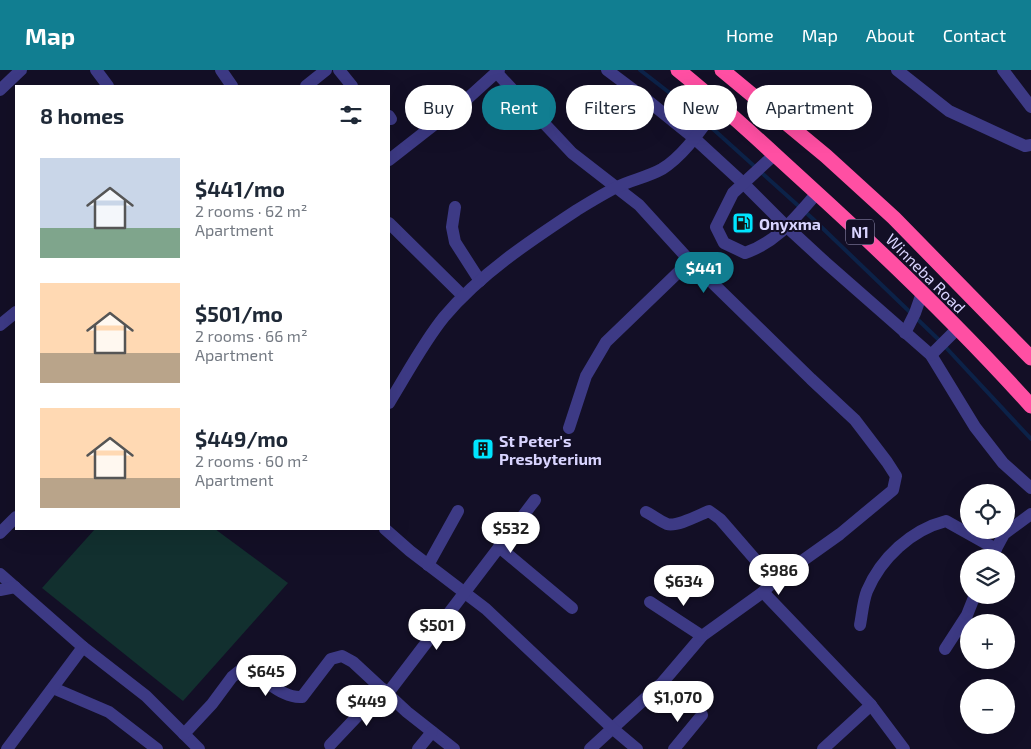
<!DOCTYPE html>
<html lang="en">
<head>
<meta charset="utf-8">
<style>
	:root { --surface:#fff; --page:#f6f6f7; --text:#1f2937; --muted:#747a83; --accent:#117e91 }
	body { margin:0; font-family:"Exo 2",sans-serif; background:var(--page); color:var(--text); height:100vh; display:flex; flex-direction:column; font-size:19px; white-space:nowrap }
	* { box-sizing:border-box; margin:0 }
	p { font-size:16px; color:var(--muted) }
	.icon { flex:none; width:28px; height:28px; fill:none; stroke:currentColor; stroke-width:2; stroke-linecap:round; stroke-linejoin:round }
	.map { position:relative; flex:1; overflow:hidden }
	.side { position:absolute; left:15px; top:15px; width:375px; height:445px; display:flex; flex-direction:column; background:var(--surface); border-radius:0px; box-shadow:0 5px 20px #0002 }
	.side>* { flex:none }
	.hud { position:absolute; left:405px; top:15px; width:475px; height:45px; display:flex; gap:10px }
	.fabs { position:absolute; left:960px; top:414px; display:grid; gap:10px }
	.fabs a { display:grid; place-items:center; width:55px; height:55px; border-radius:50%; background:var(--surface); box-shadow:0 5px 20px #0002; font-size:25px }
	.price { position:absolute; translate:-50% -42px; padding:0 11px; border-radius:18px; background:#fff; color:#222; font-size:16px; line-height:32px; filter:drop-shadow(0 1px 2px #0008) }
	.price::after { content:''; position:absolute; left:50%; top:30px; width:15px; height:11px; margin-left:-8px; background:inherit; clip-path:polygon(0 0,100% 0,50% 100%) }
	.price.current { background:var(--accent); color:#fff }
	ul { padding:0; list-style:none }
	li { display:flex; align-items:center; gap:15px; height:125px; padding:0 25px }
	li span { display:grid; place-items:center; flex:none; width:140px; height:100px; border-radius:0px; color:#555 }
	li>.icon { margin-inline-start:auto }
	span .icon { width:60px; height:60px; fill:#fffc; stroke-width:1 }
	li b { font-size:21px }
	h2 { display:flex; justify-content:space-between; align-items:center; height:60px; padding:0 25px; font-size:21px }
	.tag { padding:0 18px; border-radius:22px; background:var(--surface); box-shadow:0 5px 20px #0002; font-size:18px; line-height:45px }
	.tag.current { background:var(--accent); color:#fff }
	header { display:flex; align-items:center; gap:30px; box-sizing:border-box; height:70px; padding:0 25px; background:var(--accent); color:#fff }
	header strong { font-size:24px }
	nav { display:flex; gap:28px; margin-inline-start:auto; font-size:18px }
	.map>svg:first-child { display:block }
	.garden { fill:#12302f }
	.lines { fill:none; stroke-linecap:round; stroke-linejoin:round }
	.stream { stroke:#0c2248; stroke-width:4 }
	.minor { stroke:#3d3a85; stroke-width:12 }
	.highway { stroke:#ff4fa3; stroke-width:15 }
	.labels { text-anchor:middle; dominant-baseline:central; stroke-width:4; stroke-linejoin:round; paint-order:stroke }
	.shield { fill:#130f26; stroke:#9e99be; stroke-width:1 }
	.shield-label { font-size:15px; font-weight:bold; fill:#d9d4ff }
	.poi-label { font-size:16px; font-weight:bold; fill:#d9d4ff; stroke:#130f26; text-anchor:start }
	.street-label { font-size:16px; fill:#d9d4ff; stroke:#130f26 }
</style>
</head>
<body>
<header>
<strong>Map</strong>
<nav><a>Home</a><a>Map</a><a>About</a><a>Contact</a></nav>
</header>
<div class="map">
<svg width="1031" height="679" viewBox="0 0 1031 679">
	<rect width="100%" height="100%" fill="#130f26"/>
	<!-- garden -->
	<polygon class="garden" points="95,459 215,459 288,513 183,631 42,518"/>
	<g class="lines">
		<!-- stream -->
		<polyline class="stream" points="640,0 693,41 813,149 938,269 1031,369"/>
		<!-- minor -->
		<g class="minor">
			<polyline points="96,0 108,16"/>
			<polyline points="221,0 232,16"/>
			<polyline points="339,0 352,16"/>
			<polyline points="607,0 647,30 694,68 743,113 787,157 825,192 931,285 975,357 1003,393 1031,418"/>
			<polyline points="897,0 949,41 1025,76 1031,75"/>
			<polyline points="1003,0 1031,37"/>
			<polyline points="496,2 572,83 639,135 690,191 811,309 855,350 887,392 896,406 893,420 840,464 774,511 763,522 702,566 662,613 590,679"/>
			<polyline points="306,16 326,0"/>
			<polyline points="0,20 21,0"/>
			<polyline points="389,46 391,49"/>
			<path d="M775,84l-42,39 -17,34 8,16 21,10c32,-11 50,-35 72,-60"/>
			<polyline points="389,90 467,29 499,0"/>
			<polyline points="455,137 452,157 455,172 480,211"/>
			<polyline points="389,153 463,226"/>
			<polyline points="0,255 16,242"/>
			<polyline points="905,263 915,243 922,223"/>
			<polyline points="931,285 957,259"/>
			<path d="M389,333c18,-29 34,-60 55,-86 36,-43 86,-76 133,-107 13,-8 26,-16 40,-23 14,-7 31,-10 45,-18 23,-14 42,-44 58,-65"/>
			<polyline points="569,358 586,306 606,272 690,191"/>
			<path d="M646,442c6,3 14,9 21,12 10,3 32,-9 42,-13l11,8 54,62"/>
			<polyline points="385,459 410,481 486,539 612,658 637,679"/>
			<polyline points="0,463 16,447"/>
			<polyline points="499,477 572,538"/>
			<polyline points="991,488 1004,464 1031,444"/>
			<polyline points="428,495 458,441"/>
			<polyline points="0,504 83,577 146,626 199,679"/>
			<polyline points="0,520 15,517"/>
			<polyline points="763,522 871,635 904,679"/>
			<polyline points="650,532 702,566"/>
			<path d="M860,555c2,-10 3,-24 7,-34 14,-33 44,-61 79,-70l50,28"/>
			<polyline points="945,579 967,545 975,525"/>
			<polyline points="53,618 109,642 157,679"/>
			<polyline points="388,623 535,430"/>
			<path d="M184,664l28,-30 20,-27 10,-8c21,6 39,30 60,28l29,-38 11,-3 11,6 54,50 47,37"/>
			<polyline points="330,675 383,619"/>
			<polyline points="7,679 83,577"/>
			<polyline points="418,679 432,662"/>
			<polyline points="674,679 702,645"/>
			<polyline points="823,679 871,635"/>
		</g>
		<!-- highway -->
		<g class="highway">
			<path d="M678,0c45,36 87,76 130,115 77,70 153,143 223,221"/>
			<polyline points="722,0 826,86 894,148 1031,288"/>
		</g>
	</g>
	<!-- icons -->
	<defs>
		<g id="fuel-square" transform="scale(1.125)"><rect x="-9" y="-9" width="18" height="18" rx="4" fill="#00e5ff" stroke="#130f26"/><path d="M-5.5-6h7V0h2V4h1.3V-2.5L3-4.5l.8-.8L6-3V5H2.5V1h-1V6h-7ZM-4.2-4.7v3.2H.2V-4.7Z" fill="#111"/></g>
		<g id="building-square" transform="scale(1.125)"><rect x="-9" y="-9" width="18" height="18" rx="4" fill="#00e5ff" stroke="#130f26"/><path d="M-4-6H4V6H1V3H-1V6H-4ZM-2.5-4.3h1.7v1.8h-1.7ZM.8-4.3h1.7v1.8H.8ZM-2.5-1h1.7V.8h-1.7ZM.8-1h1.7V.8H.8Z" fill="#111"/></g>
	</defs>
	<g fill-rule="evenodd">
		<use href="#fuel-square" x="743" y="153"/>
		<use href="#building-square" x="483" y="379"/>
	</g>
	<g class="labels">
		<!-- shield labels -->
		<rect class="shield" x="846" y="149.5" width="28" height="25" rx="4"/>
		<g class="shield-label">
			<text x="860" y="162">N1</text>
		</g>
		<!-- poi labels -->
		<g class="poi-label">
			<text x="759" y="153">Onyxma</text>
			<text x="499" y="370">St Peter's<tspan x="499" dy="18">Presbyterium</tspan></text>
		</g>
		<!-- street labels -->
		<g class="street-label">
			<text transform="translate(926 203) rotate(45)">Winneba Road</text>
		</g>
	</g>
</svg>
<div class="fabs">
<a><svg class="icon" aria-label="locate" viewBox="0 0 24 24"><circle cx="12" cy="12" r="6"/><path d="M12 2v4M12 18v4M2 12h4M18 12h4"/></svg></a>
<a><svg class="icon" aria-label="layers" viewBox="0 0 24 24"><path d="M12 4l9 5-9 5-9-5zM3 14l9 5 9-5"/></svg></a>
<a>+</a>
<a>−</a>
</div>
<b class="price current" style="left:704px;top:224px">$441</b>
<b class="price" style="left:511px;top:484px">$532</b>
<b class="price" style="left:779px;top:526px">$986</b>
<b class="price" style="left:684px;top:537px">$634</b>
<b class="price" style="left:437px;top:581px">$501</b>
<b class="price" style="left:266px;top:627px">$645</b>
<b class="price" style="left:678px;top:653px">$1,070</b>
<b class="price" style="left:367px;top:657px">$449</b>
<div class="hud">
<a class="tag">Buy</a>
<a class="tag current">Rent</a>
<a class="tag">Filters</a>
<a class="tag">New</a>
<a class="tag">Apartment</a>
</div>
<section class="side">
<h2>8 homes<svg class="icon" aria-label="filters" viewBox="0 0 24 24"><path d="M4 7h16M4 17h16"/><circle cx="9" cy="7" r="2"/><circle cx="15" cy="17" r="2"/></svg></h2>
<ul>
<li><span style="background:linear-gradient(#c9d6e8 70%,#7fa58c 0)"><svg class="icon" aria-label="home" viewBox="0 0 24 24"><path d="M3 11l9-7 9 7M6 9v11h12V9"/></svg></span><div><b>$441/mo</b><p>2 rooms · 62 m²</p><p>Apartment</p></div></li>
<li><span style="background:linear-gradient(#ffd9b3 70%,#b9a48a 0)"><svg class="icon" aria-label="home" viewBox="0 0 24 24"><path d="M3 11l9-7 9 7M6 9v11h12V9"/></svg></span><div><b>$501/mo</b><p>2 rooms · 66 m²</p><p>Apartment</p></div></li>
<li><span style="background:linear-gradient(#ffd9b3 70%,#b9a48a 0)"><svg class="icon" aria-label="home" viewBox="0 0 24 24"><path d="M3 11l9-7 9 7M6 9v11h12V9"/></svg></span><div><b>$449/mo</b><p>2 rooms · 60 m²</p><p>Apartment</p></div></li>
</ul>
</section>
</div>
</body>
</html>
